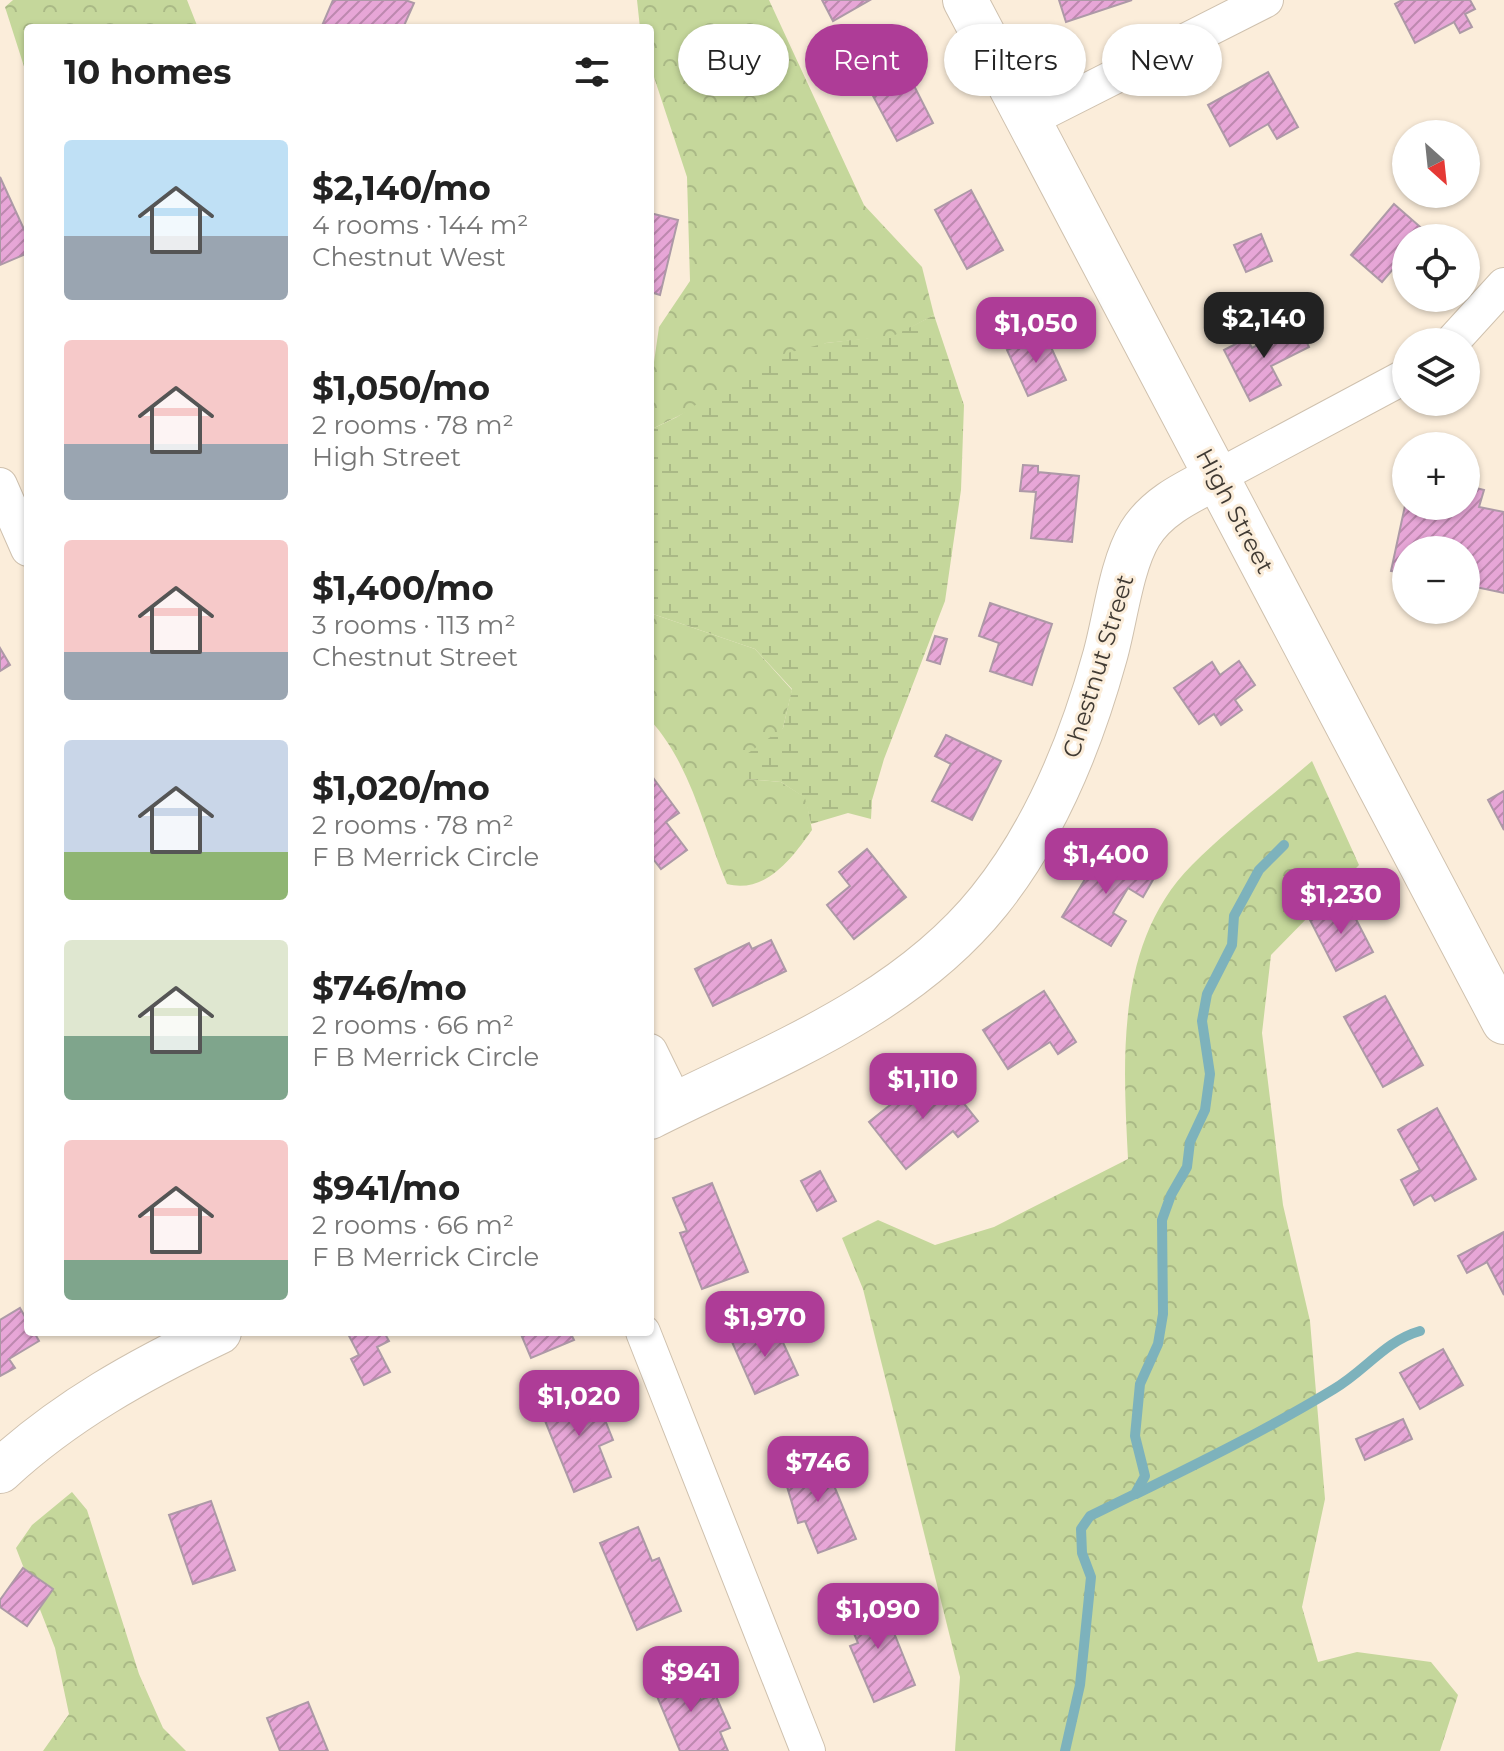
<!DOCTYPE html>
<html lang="en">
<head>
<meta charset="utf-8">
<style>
	:root { --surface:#fff; --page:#f2f2f2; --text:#222; --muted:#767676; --accent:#ae3c97 }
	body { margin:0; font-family:Montserrat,sans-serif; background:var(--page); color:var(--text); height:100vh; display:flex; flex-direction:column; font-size:30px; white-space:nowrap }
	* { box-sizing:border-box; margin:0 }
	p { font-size:26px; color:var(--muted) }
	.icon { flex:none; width:44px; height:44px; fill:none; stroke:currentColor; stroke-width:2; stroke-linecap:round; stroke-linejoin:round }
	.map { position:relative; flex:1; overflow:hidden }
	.details { position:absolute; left:24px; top:24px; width:630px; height:1312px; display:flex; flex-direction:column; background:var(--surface); border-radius:8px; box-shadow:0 2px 6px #0004 }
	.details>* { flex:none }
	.guide { position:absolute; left:678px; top:24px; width:706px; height:72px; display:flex; gap:16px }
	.needle { width:52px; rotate:153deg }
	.fabs { position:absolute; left:1392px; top:120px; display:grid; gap:16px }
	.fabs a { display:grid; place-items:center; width:88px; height:88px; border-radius:50%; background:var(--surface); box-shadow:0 2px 6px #0004; font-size:40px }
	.price { position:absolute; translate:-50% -68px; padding:0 18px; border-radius:16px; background:var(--accent); color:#fff; font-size:26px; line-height:52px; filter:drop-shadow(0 2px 4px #0008) }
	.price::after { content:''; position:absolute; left:50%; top:48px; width:24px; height:18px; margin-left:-12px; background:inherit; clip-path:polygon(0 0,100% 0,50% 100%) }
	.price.selected { background:#222; color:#fff }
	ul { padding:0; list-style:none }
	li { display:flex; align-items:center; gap:24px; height:200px; padding:0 40px }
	li span { display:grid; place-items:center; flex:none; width:224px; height:160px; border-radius:8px; color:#555 }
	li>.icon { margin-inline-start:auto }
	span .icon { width:96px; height:96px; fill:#fffc; stroke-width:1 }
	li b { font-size:34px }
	h2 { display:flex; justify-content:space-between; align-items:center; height:96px; padding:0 40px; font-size:34px }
	.tag { padding:0 28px; border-radius:36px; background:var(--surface); box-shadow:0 2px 6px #0004; font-size:28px; line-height:72px }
	.tag.selected { background:var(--accent); color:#fff }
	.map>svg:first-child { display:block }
	.forest { fill:url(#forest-crowns) }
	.wetland { fill:url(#wetland-marsh) }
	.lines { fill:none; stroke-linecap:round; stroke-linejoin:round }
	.stream { stroke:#7db2bc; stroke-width:10 }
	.building { fill:url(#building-hatch); stroke:#ad99a7; stroke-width:2 }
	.minor-casing { stroke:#cfc1ae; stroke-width:36 }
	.secondary-casing { stroke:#cfc1ae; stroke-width:46 }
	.minor { stroke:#fff; stroke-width:34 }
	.secondary { stroke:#fff; stroke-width:44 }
	.labels { text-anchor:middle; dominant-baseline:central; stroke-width:6; stroke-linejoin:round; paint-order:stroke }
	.street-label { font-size:24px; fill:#403a33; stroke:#fbedda }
</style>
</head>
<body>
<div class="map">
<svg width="1504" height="1751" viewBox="0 0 1504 1751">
	<defs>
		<pattern id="forest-crowns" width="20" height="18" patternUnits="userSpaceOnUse" patternTransform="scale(2)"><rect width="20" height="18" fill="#c5d79b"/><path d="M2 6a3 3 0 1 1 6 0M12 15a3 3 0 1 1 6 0" fill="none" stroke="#aab986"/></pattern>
		<pattern id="wetland-marsh" width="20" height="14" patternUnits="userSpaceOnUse" patternTransform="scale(2)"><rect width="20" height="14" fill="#c5d79b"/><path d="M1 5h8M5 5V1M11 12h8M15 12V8" fill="none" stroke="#aab986"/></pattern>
		<pattern id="building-hatch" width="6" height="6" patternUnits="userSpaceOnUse" patternTransform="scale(2)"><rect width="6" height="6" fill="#e7a6d7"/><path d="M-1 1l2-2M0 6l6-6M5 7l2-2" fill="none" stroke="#bd88af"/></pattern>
	</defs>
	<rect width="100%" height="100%" fill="#fbedda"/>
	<!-- forest -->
	<g class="forest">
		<polygon points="13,0 187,0 198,28 28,28 28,79 5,7"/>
		<polygon points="637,0 769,0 864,205 922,267 934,315 895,336 826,343 650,430 650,365 654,362 659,327 690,281 687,177 650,65 650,28 640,28"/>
		<path d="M650,613l105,36 37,41 -9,38 -37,51 35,3 25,16 6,32c-20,28 -46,64 -85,54 -23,-54 -36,-120 -77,-164z"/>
		<path d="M1312,761l47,104 -88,90 -9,78 21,172 27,116 15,178 -23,108 16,55 39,-10 74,10 27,33 -18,56h-485l5,-74 -97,-388 -21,-51 36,-18 57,25 59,-18 134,-68c-5,-99 -13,-217 64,-294 37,-37 80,-69 120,-104z"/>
		<polygon points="72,1492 87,1510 139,1674 163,1728 186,1751 43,1751 69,1714 55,1648 16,1548 32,1525"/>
	</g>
	<!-- wetland -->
	<polygon class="wetland" points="934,315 964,405 961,490 945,601 884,759 872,800 871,819 848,813 811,824 805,798 781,782 746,779 744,756 783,728 792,689 755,649 650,613 650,430 677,417 768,358 826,343 895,335"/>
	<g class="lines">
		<!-- stream -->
		<g class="stream">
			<path d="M1136,1494c67,-33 134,-66 198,-105 31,-18 51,-48 86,-58"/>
			<polyline points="1065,1751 1080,1685 1091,1577 1082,1553 1081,1529 1090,1516 1135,1494 1145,1476 1135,1436 1140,1384 1158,1344 1163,1314 1162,1220 1171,1195 1187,1167 1190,1142 1205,1110 1210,1074 1202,1021 1207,994 1232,945 1234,916 1246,894 1259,870 1284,845"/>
		</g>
	</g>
	<!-- building -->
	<g class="building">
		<polygon points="333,0 405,0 414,3 403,28 321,28"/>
		<polygon points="822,0 870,0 833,21"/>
		<polygon points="1059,0 1132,0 1066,22"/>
		<polygon points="1402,0 1470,0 1475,9 1465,14 1472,27 1460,33 1454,22 1415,43 1395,4"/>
		<polygon points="902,62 933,123 897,141 864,79"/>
		<polygon points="1268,72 1298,127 1277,139 1268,124 1230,146 1208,105"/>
		<polygon points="0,177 28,238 28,253 0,265"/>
		<polygon points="971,190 1003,250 967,269 935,210"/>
		<polygon points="1394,204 1426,232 1420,238 1406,238 1406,254 1382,282 1351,255"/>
		<polygon points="650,213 678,220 660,295 650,292"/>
		<polygon points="1261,234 1272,261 1246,272 1234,245"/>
		<polygon points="1298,324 1309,347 1271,366 1281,385 1250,401 1224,350 1247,338 1252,348"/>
		<polygon points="1045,334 1066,380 1028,396 1007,350"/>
		<polygon points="1023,465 1038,466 1038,472 1079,476 1072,542 1031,538 1036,492 1020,491"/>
		<polygon points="1468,486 1484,490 1479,507 1504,512 1504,593 1466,585 1466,550 1406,550 1406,574 1391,571 1406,501 1406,506 1466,506"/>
		<polygon points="990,603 1052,624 1032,685 990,671 999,643 979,636"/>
		<polygon points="935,636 947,639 940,664 927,660"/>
		<polygon points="0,648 10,665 0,671"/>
		<polygon points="1239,661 1255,685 1235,700 1242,710 1221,725 1214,714 1199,724 1174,688 1212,662 1220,675"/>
		<polygon points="946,735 1001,761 972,820 932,801 951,764 935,756"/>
		<polygon points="654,779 679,813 666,822 687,850 661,869 650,855 650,782"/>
		<polygon points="1504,791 1504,830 1488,800"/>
		<polygon points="1104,848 1154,878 1143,897 1128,888 1113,913 1126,921 1111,946 1062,917"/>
		<polygon points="867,849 906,897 854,939 827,905 850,886 839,872"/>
		<polygon points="1346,900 1373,952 1336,971 1310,920"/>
		<polygon points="771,940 786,971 713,1006 695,969 749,943 752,949"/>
		<polygon points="1044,991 1076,1042 1058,1054 1050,1042 1008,1069 983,1030"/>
		<polygon points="1385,996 1423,1065 1383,1087 1344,1017"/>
		<polygon points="941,1075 978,1121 958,1137 953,1131 906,1169 869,1122 905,1093 910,1100"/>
		<polygon points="1437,1108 1476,1179 1435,1201 1431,1195 1414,1205 1401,1180 1420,1170 1398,1130"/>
		<polygon points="820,1171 836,1201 817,1211 801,1181"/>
		<polygon points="712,1183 748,1272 702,1289 680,1233 687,1231 673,1198"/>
		<polygon points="1504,1232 1504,1295 1487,1262 1467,1273 1458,1256"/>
		<polygon points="20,1308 28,1322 28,1332 34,1332 39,1341 9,1359 15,1368 0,1376 0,1320"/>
		<polygon points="774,1323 798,1375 755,1394 732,1342"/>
		<polygon points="347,1332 384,1332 389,1341 377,1347 390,1372 364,1385 351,1359 359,1355"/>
		<polygon points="520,1332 570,1332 574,1340 531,1358"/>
		<polygon points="1443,1349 1463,1385 1420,1409 1400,1373"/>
		<polygon points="582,1390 588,1403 597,1400 613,1440 599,1446 611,1477 574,1492 539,1406"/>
		<polygon points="1403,1419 1412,1439 1365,1460 1356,1439"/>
		<polygon points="821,1454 856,1539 818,1553 805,1521 798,1523 782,1470"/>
		<polygon points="211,1501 235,1570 193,1584 169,1515"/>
		<polygon points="638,1527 652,1561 659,1558 681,1611 637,1630 600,1543"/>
		<polygon points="23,1568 53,1589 27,1626 0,1607 0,1600"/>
		<polygon points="880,1598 915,1685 874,1702 850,1646 858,1643 845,1612"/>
		<polygon points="687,1667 701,1700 715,1694 730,1728 720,1732 728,1751 680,1751 651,1682"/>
		<polygon points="308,1702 328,1751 280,1751 267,1718"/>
	</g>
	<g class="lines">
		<!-- minor casing -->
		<g class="minor-casing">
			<g id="minor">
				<polyline points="1027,121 1266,0"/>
				<polyline points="1452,342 1504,285"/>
				<polyline points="1217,477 1406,376"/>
				<polyline points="0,485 28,549"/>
				<polyline points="650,1051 676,1104"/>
				<polyline points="643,1332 808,1751"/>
			</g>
		</g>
		<!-- secondary casing -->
		<g class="secondary-casing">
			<g id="secondary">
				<polyline points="965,0 1504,1022"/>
				<path d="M650,1117c119,-60 253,-109 339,-216 57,-71 92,-158 116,-245 10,-35 16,-91 35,-122 17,-28 48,-42 77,-57"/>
				<path d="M0,1471c65,-60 139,-101 219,-139"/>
			</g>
		</g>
		<!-- minor -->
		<use href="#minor" class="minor"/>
		<!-- secondary -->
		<use href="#secondary" class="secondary"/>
	</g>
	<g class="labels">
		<!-- street labels -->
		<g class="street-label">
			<text transform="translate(1235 511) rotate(62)">High Street</text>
			<text transform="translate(1098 666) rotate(-73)">Chestnut Street</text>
		</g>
	</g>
</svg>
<div class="fabs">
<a><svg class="needle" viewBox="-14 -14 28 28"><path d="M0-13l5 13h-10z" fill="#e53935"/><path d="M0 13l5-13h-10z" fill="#767676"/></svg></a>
<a><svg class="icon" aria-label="locate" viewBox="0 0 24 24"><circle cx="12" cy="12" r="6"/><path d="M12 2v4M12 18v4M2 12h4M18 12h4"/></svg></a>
<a><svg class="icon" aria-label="layers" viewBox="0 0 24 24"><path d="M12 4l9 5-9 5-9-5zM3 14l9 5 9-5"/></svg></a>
<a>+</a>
<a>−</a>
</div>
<b class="price selected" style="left:1264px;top:360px">$2,140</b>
<b class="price" style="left:1036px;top:365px">$1,050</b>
<b class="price" style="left:1106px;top:896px">$1,400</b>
<b class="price" style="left:1341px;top:936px">$1,230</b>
<b class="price" style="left:923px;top:1121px">$1,110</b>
<b class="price" style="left:765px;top:1359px">$1,970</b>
<b class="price" style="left:579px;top:1438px">$1,020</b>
<b class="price" style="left:818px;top:1504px">$746</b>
<b class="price" style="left:878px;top:1651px">$1,090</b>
<b class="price" style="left:691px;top:1714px">$941</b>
<div class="guide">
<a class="tag">Buy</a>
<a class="tag selected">Rent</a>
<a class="tag">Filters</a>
<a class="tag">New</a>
</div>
<section class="details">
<h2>10 homes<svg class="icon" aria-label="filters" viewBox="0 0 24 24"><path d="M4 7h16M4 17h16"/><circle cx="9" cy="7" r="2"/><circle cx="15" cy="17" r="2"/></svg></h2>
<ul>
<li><span style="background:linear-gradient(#bfe0f5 60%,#9aa5b1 0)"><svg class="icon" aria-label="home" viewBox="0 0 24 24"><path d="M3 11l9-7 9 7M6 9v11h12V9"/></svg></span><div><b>$2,140/mo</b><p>4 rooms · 144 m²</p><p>Chestnut West</p></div></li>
<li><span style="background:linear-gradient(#f6c9c9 65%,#9aa5b1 0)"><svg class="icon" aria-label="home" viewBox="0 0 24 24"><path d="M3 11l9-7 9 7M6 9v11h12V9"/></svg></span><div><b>$1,050/mo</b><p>2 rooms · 78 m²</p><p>High Street</p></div></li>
<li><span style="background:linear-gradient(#f6c9c9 70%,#9aa5b1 0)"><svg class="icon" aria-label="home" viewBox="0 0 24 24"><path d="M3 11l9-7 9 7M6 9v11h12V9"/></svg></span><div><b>$1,400/mo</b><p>3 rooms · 113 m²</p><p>Chestnut Street</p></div></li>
<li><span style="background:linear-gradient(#c9d6e8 70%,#8fb573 0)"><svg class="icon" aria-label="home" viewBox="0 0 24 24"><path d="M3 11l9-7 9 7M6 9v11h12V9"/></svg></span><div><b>$1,020/mo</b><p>2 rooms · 78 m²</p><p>F B Merrick Circle</p></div></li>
<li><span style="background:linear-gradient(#dfe7d0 60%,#7fa58c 0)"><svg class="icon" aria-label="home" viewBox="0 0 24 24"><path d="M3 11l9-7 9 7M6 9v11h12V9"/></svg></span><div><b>$746/mo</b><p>2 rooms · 66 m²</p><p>F B Merrick Circle</p></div></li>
<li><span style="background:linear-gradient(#f6c9c9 75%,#7fa58c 0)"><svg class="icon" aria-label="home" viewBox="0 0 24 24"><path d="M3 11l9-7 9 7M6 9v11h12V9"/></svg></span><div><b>$941/mo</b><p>2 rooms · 66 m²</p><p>F B Merrick Circle</p></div></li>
</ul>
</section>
</div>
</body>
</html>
